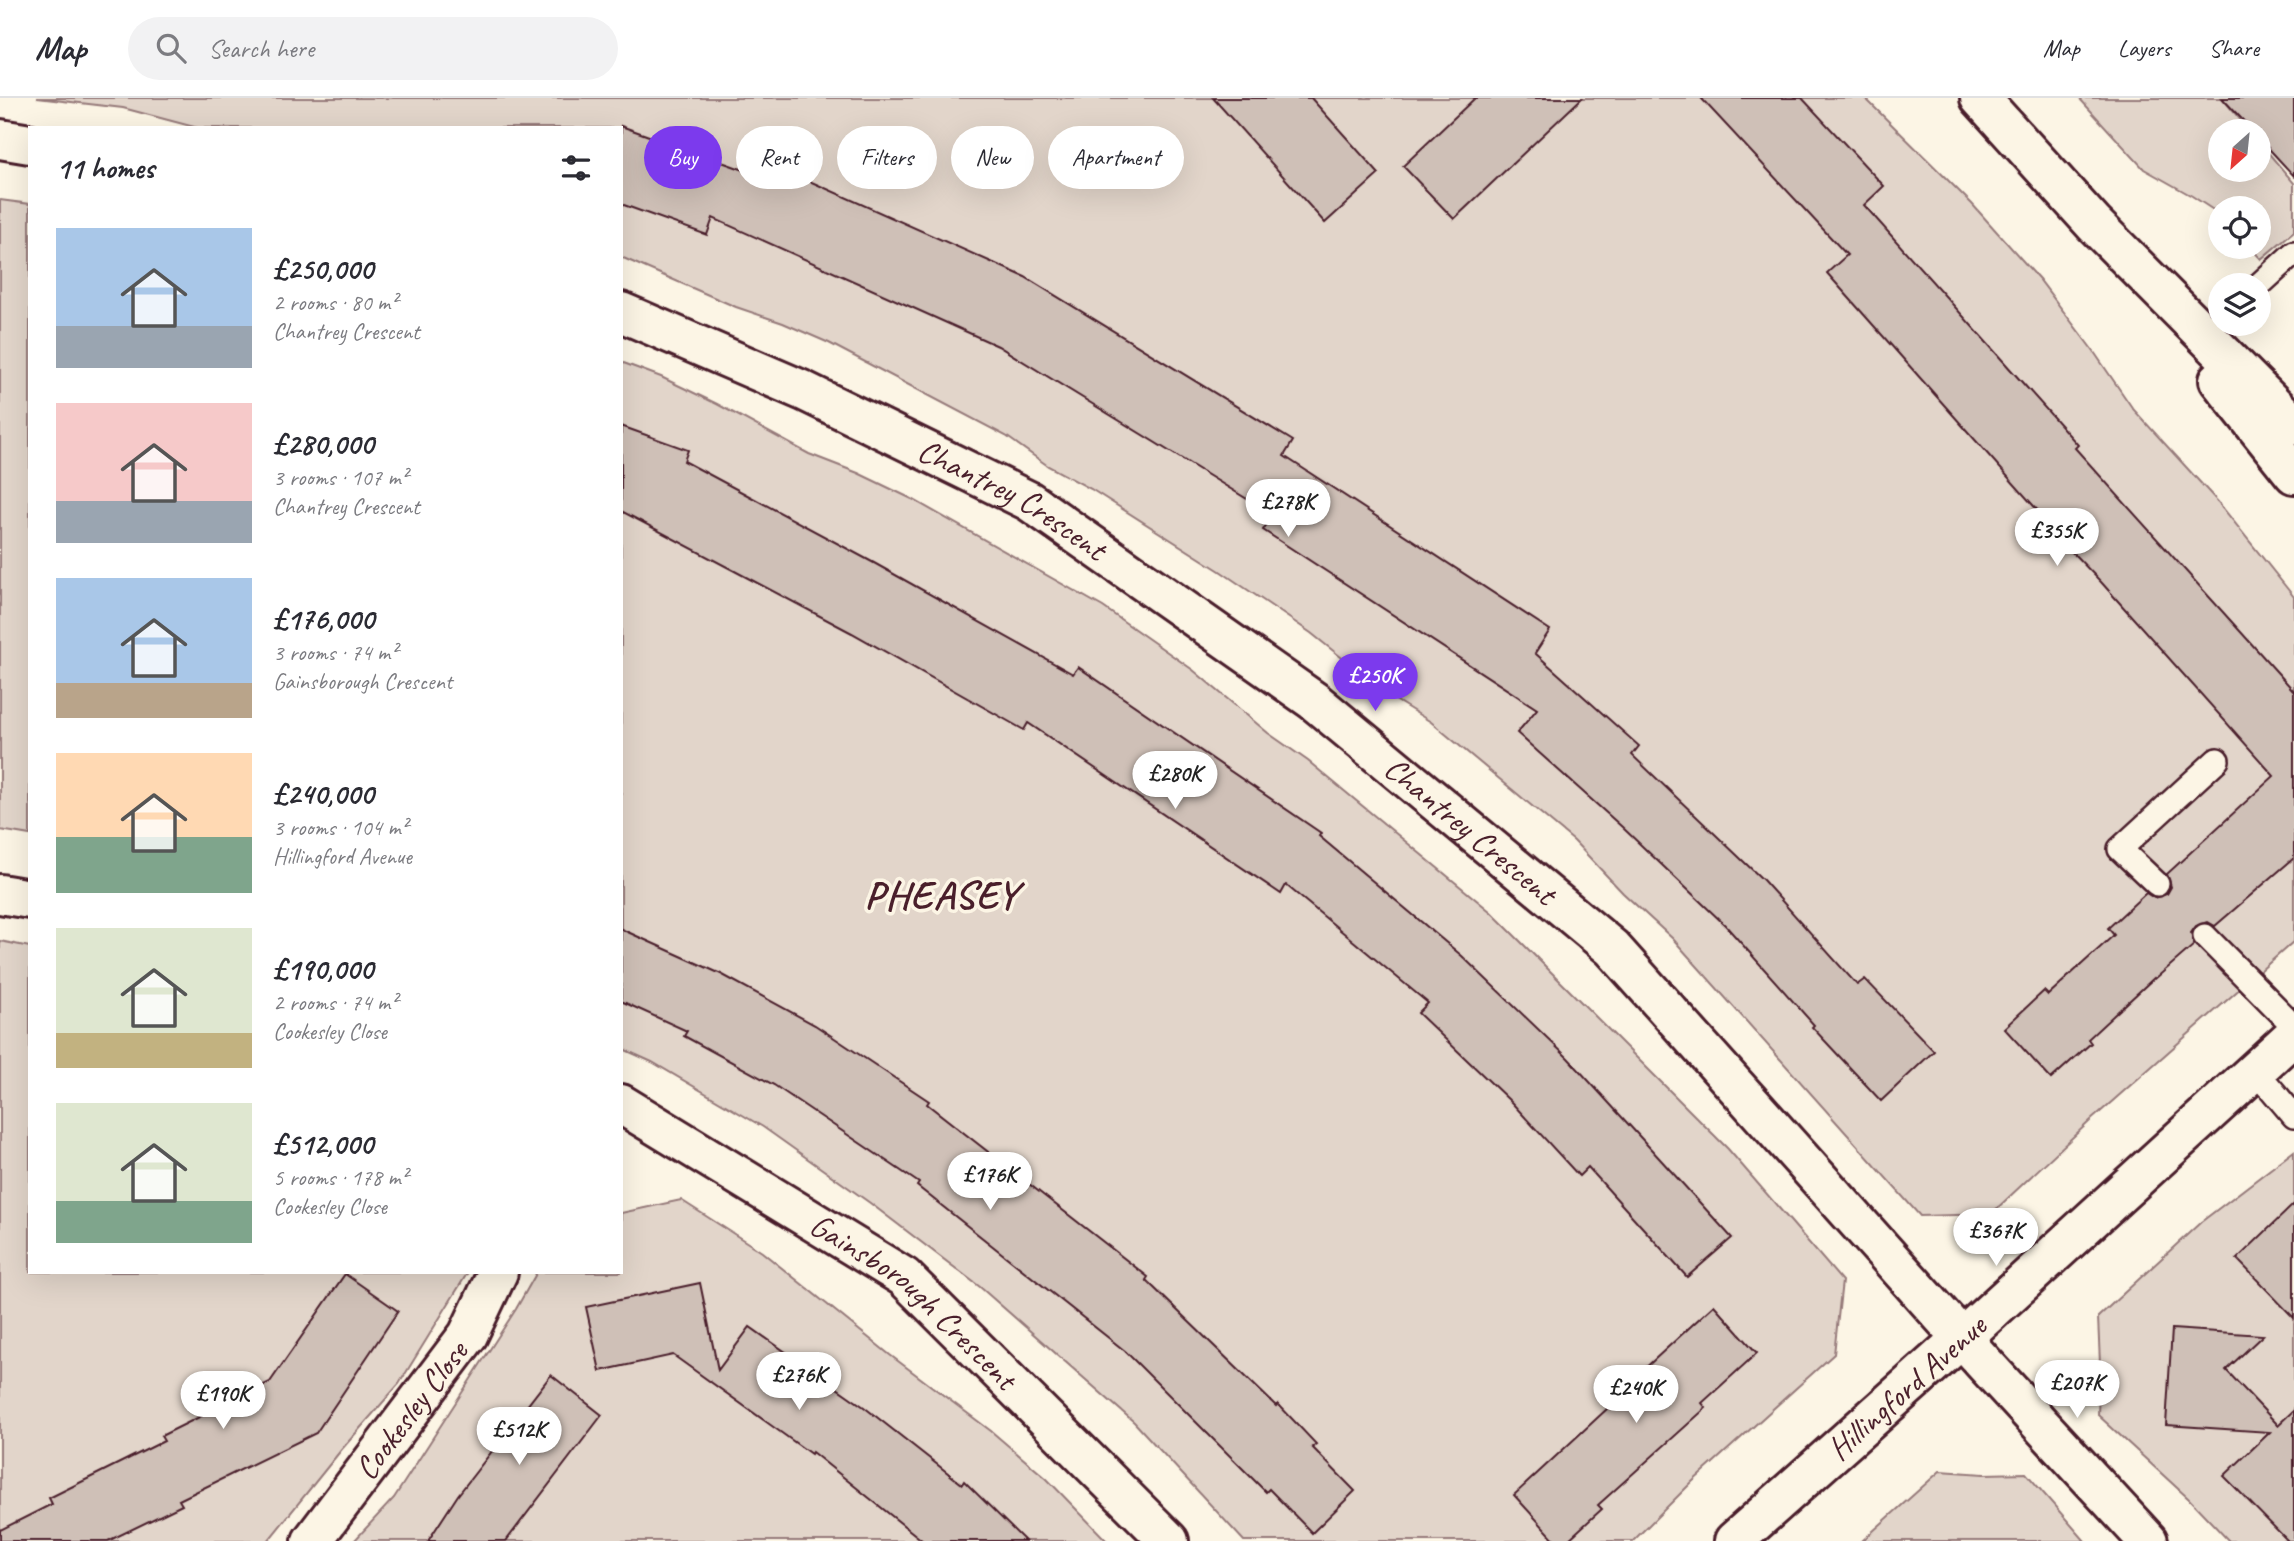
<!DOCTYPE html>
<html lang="en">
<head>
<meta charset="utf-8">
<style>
	:root { --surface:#fff; --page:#f2f2f3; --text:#2b2b33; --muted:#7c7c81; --line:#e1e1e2; --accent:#7c3aed }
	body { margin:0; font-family:Caveat,sans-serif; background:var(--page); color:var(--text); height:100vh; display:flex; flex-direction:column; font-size:26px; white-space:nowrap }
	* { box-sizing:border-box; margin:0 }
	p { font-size:23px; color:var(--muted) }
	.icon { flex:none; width:38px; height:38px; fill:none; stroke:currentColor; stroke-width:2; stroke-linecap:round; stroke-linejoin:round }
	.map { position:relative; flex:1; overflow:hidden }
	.panel { position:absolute; left:28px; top:28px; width:595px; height:1148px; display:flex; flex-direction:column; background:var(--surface); border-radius:0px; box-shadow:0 7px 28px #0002 }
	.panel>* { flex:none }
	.top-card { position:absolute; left:644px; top:28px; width:665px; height:63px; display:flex; gap:14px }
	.needle { width:46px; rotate:207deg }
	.fabs { position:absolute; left:2208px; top:21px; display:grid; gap:14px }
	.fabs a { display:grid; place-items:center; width:63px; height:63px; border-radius:50%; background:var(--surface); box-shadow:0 7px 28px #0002; font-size:35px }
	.price { position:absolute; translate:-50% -60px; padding:0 16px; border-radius:24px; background:#fff; color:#222; font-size:23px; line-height:46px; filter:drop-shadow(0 2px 4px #0008) }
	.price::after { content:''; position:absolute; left:50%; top:42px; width:21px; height:16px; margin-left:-10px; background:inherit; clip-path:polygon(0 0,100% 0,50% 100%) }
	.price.current { background:var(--accent); color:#fff }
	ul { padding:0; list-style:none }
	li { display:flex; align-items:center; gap:21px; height:175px; padding:0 28px }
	li span { display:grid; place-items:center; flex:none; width:196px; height:140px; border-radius:0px; color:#555 }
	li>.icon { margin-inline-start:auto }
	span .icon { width:84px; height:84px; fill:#fffc; stroke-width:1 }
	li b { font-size:30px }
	h2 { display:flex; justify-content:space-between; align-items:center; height:84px; padding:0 28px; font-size:30px }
	.chip { padding:0 24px; border-radius:32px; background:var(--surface); box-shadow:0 7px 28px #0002; font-size:24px; line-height:63px }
	.chip.current { background:var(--accent); color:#fff }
	header { display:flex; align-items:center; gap:42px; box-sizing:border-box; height:98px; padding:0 35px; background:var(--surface); border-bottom:2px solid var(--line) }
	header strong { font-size:33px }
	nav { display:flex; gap:38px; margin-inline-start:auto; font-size:24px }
	.search { width:490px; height:63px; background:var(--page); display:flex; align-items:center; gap:18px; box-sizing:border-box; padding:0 24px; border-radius:38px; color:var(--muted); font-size:26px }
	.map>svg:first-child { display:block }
	.green { fill:#e2d5ca; stroke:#967a7a; stroke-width:2 }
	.building { fill:#cfc0b7; stroke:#4a1f2b; stroke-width:2 }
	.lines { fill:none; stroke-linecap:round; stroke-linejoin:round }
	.service-casing { stroke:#4a1f2b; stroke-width:28 }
	.minor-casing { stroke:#4a1f2b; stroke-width:44 }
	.service { stroke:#fcf5e5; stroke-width:23 }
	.minor { stroke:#fcf5e5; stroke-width:38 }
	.labels { text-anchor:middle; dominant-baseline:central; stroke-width:7; stroke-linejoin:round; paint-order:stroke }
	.street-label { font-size:33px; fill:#4a1f2b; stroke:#fcf5e5 }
	.district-label { font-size:40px; font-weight:bold; letter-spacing:2px; fill:#4a1f2b; stroke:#fcf5e5 }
</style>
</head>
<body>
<header>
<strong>Map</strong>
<div class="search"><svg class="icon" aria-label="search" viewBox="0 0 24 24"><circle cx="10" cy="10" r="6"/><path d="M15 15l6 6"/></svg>Search here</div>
<nav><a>Map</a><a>Layers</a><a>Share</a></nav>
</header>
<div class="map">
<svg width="2294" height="1443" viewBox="0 0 2294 1443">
	<rect width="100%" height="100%" fill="#fcf5e5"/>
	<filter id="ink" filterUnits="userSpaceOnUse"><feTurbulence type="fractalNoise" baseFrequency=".0143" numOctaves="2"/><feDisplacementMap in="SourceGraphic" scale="14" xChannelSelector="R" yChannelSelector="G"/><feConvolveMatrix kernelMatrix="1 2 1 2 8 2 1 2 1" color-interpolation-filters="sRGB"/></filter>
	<g filter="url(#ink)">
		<!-- green -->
		<g class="green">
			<polygon points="37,0 1865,0 1972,106 2039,181 2094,254 2133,311 2218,404 2294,499 2294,843 2090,1023 1991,1116 1920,1118 1673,841 1623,795 1574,743 1431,624 1392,600 1311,535 1220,473 1091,391 1048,368 1006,338 829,245 783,225 736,209 621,159 621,30 198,30 123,10"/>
			<polygon points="2079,0 2222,0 2250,33 2221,33 2221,72 2259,72 2259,44 2294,85 2294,133 2261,161 2250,149 2259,149 2259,110 2221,110 2221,117 2192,98 2144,71"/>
			<polygon points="0,102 30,106 30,737 0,732"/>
			<polygon points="621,264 661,279 717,306 809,356 858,375 912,401 1103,509 1193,572 1268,635 1308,663 1491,814 1728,1051 1842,1183 1834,1256 1692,1384 1633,1443 1244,1443 1134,1324 980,1189 870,1105 763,1029 652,964 621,950"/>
			<polygon points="0,843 30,849 30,1174 468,1174 399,1286 342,1351 268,1443 0,1443"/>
			<polygon points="2294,1053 2294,1443 2229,1443 2188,1400 2098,1317 2100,1266 2098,1219 2201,1124"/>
			<polygon points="681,1102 762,1154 890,1257 991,1333 1047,1381 1107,1443 354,1443 394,1400 516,1211 537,1174 621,1174 621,1115"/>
			<polygon points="1940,1373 1984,1376 2026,1375 2085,1443 1862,1443"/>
		</g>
		<!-- building -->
		<g class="building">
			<polygon points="1213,0 1311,0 1379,76 1325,125"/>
			<polygon points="1475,0 1582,0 1454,121 1403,68"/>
			<polygon points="1701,0 1802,0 1884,88 1864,107 2078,347 2075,350 2294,593 2294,760 2215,828 2208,824 2196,828 2191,835 2194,847 2155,881 2154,880 2088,941 2091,945 2051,981 2004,930 2044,893 2048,897 2114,837 2108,830 2146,795 2154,800 2167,796 2171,789 2167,776 2274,678 2101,484 2037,418 2040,415 1827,175 1847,157"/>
			<polygon points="2222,0 2294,0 2294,78 2259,40 2259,33 2253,33"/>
			<polygon points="621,28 744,72 751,57 1025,179 1293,343 1284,358 1550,532 1535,555 1639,648 1632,657 1763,782 1857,887 1865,881 1934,953 1881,1003 1812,929 1814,927 1725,827 1622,729 1517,635 1537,611 1263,432 1273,417 998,248 713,120 707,137 621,106"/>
			<polygon points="621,328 688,352 684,363 874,465 1073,576 1078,569 1321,735 1319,738 1462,858 1568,960 1732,1140 1687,1179 1588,1069 1579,1078 1512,1005 1418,915 1428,905 1286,787 1281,796 1028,625 1024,632 852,535 621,413"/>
			<polygon points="621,831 721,876 815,927 929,1003 927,1006 1148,1179 1146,1182 1276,1308 1278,1306 1316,1346 1312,1349 1355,1393 1312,1435 1269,1391 1266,1394 1125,1253 917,1088 919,1085 774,987 684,938 687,933 621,903"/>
			<polygon points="2294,1106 2294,1220 2237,1161"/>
			<polygon points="345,1176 398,1213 316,1335 179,1402 182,1407 108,1443 0,1443 0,1432 52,1406 49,1400 164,1343 161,1338 270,1284"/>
			<polygon points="700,1185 718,1272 750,1229 864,1309 962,1386 964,1383 1025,1443 923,1443 812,1354 811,1356 673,1257 600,1273 586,1209"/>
			<polygon points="1714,1207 1757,1255 1702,1305 1706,1310 1598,1407 1602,1411 1567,1443 1556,1443 1514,1397 1621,1298 1618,1295"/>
			<polygon points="2172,1231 2263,1237 2226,1272 2278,1327 2294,1312 2294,1443 2288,1443 2224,1378 2270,1334 2166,1327"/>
			<polygon points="551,1277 602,1317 506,1443 428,1443 458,1397"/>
		</g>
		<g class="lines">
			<!-- service casing -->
			<g class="service-casing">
				<g id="service">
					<polyline points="2259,187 2294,155"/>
					<polyline points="2157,786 2120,751 2217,662"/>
					<polyline points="2205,838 2294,928"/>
					<polyline points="2256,973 2294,1018"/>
				</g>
			</g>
			<!-- minor casing -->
			<g class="minor-casing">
				<g id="minor">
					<polyline points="1980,0 2094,126 2294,327"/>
					<polyline points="0,41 30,46"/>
					<path id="s1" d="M621,214l183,79 225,110 285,200 298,247 371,414 165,179"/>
					<polyline points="2219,282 2294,376"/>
					<polyline points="0,796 30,801"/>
					<path id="s2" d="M621,1006l283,173 265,264"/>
					<path id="s3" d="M312,1443l156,-206 30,-63"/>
					<path id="s4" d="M1734,1443l228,-203 332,-303"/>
				</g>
			</g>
			<!-- service -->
			<use href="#service" class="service"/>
			<!-- minor -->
			<use href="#minor" class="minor"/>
		</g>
	</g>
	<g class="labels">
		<!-- street labels -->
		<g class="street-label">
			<text stroke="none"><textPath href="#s1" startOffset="434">Chantrey Crescent</textPath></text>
			<text stroke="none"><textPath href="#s1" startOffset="1001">Chantrey Crescent</textPath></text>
			<text stroke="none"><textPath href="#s2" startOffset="354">Gainsborough Crescent</textPath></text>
			<text stroke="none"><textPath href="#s4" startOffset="231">Hillingford Avenue</textPath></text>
			<text stroke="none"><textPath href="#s3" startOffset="164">Cookesley Close</textPath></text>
		</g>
		<!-- district labels -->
		<g class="district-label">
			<text x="942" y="797">PHEASEY</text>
		</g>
	</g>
</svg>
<div class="fabs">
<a><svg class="needle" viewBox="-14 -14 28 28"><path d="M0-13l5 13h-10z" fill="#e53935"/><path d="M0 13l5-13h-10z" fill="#7c7c81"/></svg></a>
<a><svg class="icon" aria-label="locate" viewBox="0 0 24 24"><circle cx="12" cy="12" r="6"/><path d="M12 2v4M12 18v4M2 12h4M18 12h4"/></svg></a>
<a><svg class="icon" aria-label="layers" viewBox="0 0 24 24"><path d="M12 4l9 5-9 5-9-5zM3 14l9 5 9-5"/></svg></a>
</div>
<b class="price" style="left:1288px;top:441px">£278K</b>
<b class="price" style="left:2057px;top:470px">£355K</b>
<b class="price current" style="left:1375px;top:615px">£250K</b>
<b class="price" style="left:1175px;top:713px">£280K</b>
<b class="price" style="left:990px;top:1114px">£176K</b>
<b class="price" style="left:1996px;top:1170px">£367K</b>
<b class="price" style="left:799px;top:1314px">£276K</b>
<b class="price" style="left:2077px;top:1322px">£207K</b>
<b class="price" style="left:1636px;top:1327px">£240K</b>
<b class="price" style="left:223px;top:1333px">£190K</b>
<b class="price" style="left:519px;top:1369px">£512K</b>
<div class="top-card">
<a class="chip current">Buy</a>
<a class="chip">Rent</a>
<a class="chip">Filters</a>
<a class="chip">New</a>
<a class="chip">Apartment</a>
</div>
<section class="panel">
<h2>11 homes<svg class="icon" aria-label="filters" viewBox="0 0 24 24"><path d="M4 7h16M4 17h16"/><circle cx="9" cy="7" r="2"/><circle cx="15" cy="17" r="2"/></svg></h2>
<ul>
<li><span style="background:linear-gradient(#a9c7e8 70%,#9aa5b1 0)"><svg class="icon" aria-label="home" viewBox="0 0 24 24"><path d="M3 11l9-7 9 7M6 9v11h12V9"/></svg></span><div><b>£250,000</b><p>2 rooms · 80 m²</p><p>Chantrey Crescent</p></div></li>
<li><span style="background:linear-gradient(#f6c9c9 70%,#9aa5b1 0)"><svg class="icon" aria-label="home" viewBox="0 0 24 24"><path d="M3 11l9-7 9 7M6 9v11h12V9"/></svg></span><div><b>£280,000</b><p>3 rooms · 107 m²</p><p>Chantrey Crescent</p></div></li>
<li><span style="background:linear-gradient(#a9c7e8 75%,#b9a48a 0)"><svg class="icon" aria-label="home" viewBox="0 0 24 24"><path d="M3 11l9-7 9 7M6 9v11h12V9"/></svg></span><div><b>£176,000</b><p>3 rooms · 74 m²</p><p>Gainsborough Crescent</p></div></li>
<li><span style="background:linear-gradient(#ffd9b3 60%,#7fa58c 0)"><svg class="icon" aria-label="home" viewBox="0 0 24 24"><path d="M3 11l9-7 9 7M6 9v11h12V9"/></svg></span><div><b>£240,000</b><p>3 rooms · 104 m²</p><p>Hillingford Avenue</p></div></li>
<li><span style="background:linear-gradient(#dfe7d0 75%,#c2b280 0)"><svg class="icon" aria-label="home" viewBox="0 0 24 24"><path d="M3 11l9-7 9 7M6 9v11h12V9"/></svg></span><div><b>£190,000</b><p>2 rooms · 74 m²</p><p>Cookesley Close</p></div></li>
<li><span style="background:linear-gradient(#dfe7d0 70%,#7fa58c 0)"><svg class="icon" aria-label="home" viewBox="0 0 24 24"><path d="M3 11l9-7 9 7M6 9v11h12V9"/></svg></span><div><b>£512,000</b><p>5 rooms · 178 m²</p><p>Cookesley Close</p></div></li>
</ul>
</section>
</div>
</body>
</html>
